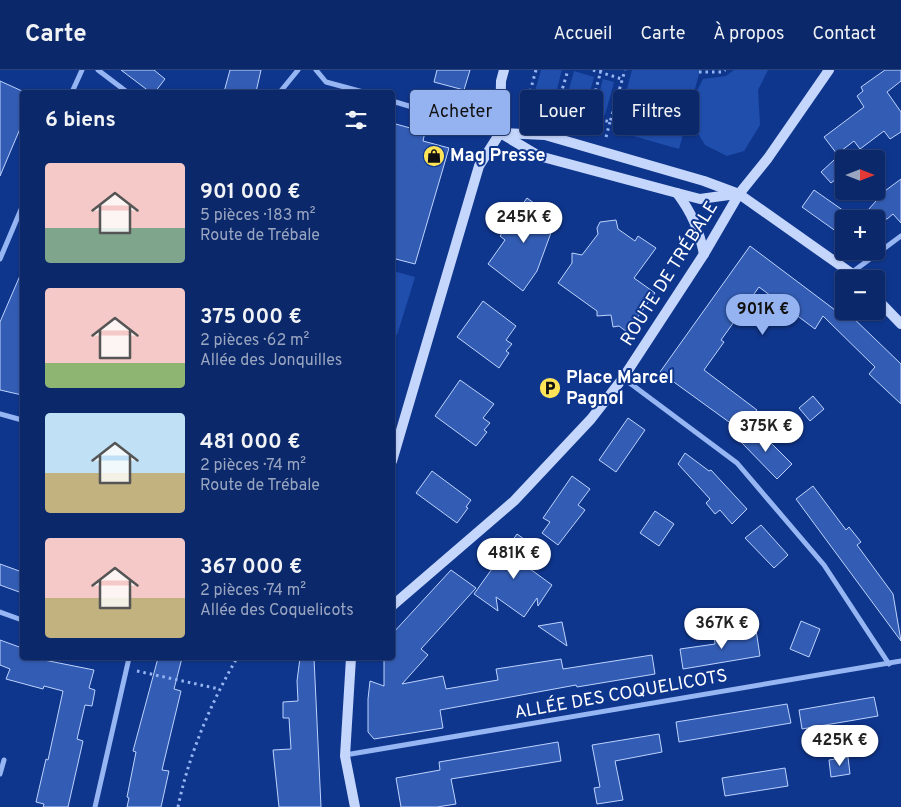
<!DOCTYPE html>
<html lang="fr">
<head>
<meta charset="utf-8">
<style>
	:root { --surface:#0b286a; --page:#143070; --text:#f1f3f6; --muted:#9aa6c1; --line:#2b447e; --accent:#95b2f1 }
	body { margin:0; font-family:Overpass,sans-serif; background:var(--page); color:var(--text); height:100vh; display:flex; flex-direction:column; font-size:19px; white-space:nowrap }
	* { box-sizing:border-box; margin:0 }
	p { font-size:16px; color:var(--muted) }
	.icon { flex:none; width:28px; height:28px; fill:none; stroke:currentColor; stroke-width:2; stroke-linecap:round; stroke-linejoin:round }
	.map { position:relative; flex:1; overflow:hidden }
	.details { position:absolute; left:20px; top:20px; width:375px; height:570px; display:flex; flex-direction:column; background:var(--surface); border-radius:5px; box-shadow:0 1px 4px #0004,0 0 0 1px var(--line) }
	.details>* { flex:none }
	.guide { position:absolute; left:410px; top:20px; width:415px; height:45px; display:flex; gap:10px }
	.needle { width:32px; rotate:90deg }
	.controls { position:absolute; left:835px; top:80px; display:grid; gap:10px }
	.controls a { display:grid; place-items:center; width:50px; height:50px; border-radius:5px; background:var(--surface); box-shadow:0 1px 4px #0004,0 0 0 1px var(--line); font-size:25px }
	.price { position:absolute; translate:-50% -42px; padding:0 11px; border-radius:18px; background:#fff; color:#222; font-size:16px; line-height:32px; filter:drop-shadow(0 1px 2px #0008) }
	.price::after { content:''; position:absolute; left:50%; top:30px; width:15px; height:11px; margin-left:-8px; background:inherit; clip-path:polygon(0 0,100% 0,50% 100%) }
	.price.active { background:var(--accent); color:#111 }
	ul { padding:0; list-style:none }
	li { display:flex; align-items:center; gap:15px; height:125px; padding:0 25px }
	li span { display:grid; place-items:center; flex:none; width:140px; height:100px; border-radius:5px; color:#555 }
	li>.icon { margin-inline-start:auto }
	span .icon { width:60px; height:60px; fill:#fffc; stroke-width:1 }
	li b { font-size:21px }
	h2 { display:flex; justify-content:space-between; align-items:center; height:60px; padding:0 25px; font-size:21px }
	.tag { padding:0 18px; border-radius:5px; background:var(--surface); box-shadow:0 1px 4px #0004,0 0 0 1px var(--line); font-size:18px; line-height:45px }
	.tag.active { background:var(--accent); color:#111 }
	header { display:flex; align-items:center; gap:30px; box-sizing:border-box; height:70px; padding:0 25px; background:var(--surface); border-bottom:1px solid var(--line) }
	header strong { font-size:24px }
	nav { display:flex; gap:28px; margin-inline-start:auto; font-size:18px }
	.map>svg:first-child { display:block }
	.green { fill:#204ead }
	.building { fill:#335db5; stroke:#bdd3fe }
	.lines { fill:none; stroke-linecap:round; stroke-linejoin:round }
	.path { stroke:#96b5f3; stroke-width:3; stroke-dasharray:2.5 4; stroke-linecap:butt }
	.street { stroke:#96b5f3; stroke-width:5 }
	.secondary { stroke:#c5d6fd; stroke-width:10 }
	.labels { text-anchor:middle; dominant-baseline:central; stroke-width:4; stroke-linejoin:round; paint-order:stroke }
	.poi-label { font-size:18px; font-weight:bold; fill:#fff; stroke:#0f368d; text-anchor:start }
	.street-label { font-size:18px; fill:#fff; stroke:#0f368d }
</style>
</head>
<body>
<header>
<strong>Carte</strong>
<nav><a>Accueil</a><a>Carte</a><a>À propos</a><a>Contact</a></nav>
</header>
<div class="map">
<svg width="901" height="737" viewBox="0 0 901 737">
	<rect width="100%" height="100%" fill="#0f368d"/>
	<!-- green -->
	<g class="green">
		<polygon points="541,0 562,0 554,30 534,25"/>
		<polygon points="632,0 700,0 679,79 616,61"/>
		<polygon points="734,0 768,0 758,20 760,55 744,81 727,86 705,75 693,55 694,36 698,34 700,28 696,23 703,9 726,6"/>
		<polygon points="574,1 594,7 585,40 565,34"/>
		<polygon points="603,9 614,12 605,45 594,42"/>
		<polygon points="393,201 415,207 397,265 393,264"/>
	</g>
	<!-- building -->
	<g class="building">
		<polygon points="121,0 154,0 165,9 155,22 150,22"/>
		<polygon points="230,0 261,0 256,22 224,22"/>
		<polygon points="437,0 470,0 464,20 434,12"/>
		<polygon points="885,0 901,0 901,11 887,22 901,42 901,62 890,69 884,61 860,79 854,71 837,84 824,67 864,37 857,26 863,21 861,17"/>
		<polygon points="0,11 22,21 22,54 0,106"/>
		<polygon points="392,53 425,62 423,71 449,78 415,194 392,188"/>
		<polygon points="834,90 841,105 831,113 821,102"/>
		<polygon points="901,109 901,153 893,144 887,149 860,149 876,131 874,129"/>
		<polygon points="814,120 844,141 844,167 802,137"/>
		<polygon points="527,128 556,149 537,201 523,221 488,194 505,170 500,166"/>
		<polygon points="616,150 618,159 635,171 638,166 656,178 634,208 655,223 627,262 619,256 613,257 611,245 597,246 597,241 558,213 572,193 572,183 582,185 598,164 597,158 600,152"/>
		<polygon points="750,176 843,246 847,242 901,294 901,334 869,304 875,297 823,246 815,259 759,217 721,270 724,272 704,300 757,340 740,360 660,302"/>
		<polygon points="22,201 22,325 0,320 0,252"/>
		<polygon points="483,231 516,256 506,270 512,274 506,281 509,283 499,298 457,267"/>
		<polygon points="460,310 494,334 483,348 490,353 484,360 487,362 476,376 435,346"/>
		<polygon points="813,326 824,339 810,351 799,338"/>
		<polygon points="628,348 645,360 616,402 599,390"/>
		<polygon points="755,357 792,394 777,409 741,372"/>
		<polygon points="685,383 709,401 711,400 747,439 732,454 720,440 715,444 706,433 710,429 678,394"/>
		<polygon points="432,401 471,430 466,437 468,438 457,453 416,423"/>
		<polygon points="572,406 590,419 578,435 585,440 558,475 542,463 550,452 543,448"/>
		<polygon points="813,416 846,460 849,457 861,472 857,475 893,524 901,571 796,429"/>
		<polygon points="655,441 674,454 659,476 640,463"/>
		<polygon points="761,455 788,485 774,498 745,468"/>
		<polygon points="517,464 534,476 522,493 552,515 538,536 537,528 524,547 496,527 498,541 474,524"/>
		<polygon points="0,494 22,502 22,523 0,515"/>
		<polygon points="451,500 476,518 421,579 428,585 402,614 443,606 446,619 498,610 496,599 561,589 563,599 652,585 655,604 577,617 576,615 440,640 443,658 374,669 368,662 368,629 370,611 384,616 384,588 392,588 392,564"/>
		<polygon points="801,551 820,559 809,587 790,579"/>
		<polygon points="562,552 567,576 538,556"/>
		<polygon points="756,560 760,586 683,599 680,579 715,574 714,567"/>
		<polygon points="0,570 22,578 22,588 34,588 94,600 89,618 95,620 92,636 85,635 77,669 83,671 68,737 43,737 44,734 36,732 46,689 48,690 63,621 44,616 43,619 6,609 10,599 0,595"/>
		<polygon points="158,588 182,588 174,619 181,621 162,700 169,701 161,737 127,737 129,728 127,727 136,682 133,681"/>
		<polygon points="300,588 314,588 321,737 279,737 273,680 291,679 289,648 283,648 283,632 298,631 297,611"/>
		<polygon points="874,627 878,646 802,659 799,640"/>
		<polygon points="787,634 791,653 679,672 676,652"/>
		<polygon points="659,664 662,682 615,691 623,730 597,734 594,718 600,717 592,675"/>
		<polygon points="558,672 561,691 451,709 456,734 437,737 401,737 396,708 440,700 439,692"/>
		<polygon points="848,687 850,704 831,707 829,690"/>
		<polygon points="785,698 788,716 725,726 722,708"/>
	</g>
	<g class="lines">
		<!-- path -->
		<g class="path">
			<polyline points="536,0 528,29 610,52 625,0"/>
			<polyline points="593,0 622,9"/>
			<polyline points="699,2 723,2 725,0"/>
			<polyline points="523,31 528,29"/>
			<polyline points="557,37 568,0"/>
			<polyline points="589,46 601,0"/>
			<polyline points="606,67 610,52"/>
			<polyline points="137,601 219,619"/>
			<path d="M178,737c10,-50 33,-105 59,-149"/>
		</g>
		<!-- street -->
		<g class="street">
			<polyline points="98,0 127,22"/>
			<polyline points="316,0 326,12 363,22"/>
			<polyline points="72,22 82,0"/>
			<polyline points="280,22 298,0"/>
			<polyline points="392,31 500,63"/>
			<polyline points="0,189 22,137"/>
			<polyline points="851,203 901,166"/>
			<polyline points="623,308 737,393 824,495 889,594"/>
			<polyline points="0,344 22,350"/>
			<polyline points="0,542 22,550"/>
			<polyline points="345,685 901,591"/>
			<polyline points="0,704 4,690"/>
			<polyline points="95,737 129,588"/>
		</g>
		<!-- secondary -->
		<g class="secondary">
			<polyline points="500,63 545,65 704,111 739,124 851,203 857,209"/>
			<polyline points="502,64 539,86 677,123 700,129 736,124"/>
			<path d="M677,123c15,20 22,37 27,61"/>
			<polyline points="876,228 901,254"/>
			<polyline points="392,391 479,96 500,63 501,11 504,0"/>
			<polyline points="392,536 514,431 591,349 623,308 704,184 739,124 768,88 829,0"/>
			<polyline points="351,588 345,686 355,737"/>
		</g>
	</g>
	<!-- icons -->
	<defs>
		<g id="shop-disc" transform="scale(1.125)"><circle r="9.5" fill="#ffe458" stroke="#0f368d"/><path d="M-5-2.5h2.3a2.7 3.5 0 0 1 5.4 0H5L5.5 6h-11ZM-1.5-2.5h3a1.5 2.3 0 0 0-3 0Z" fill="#111"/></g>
		<g id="parking-disc" transform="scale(1.125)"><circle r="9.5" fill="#ffe458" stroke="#0f368d"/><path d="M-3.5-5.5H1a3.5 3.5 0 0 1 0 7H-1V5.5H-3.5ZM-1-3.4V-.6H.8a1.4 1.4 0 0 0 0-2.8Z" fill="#111"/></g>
	</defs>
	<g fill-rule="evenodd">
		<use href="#shop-disc" x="434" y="86"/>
		<use href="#parking-disc" x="550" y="318"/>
	</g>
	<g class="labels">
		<!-- poi labels -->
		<g class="poi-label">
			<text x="450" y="86">Mag Presse</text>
			<text x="566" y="308">Place Marcel<tspan x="566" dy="21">Pagnol</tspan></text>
		</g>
		<!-- street labels -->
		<g class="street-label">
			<text transform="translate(670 204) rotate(-58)">ROUTE DE TRÉBALE</text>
			<text transform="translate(621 625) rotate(-10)">ALLÉE DES COQUELICOTS</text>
		</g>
	</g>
</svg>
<div class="controls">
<a><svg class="needle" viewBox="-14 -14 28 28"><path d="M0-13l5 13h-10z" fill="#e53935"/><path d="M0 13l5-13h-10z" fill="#9aa6c1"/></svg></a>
<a>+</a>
<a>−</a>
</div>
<b class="price" style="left:524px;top:174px">245K €</b>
<b class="price active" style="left:763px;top:266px">901K €</b>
<b class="price" style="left:766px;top:383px">375K €</b>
<b class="price" style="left:514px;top:510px">481K €</b>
<b class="price" style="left:722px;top:580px">367K €</b>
<b class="price" style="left:840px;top:697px">425K €</b>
<div class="guide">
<a class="tag active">Acheter</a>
<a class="tag">Louer</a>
<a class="tag">Filtres</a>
</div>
<section class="details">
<h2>6 biens<svg class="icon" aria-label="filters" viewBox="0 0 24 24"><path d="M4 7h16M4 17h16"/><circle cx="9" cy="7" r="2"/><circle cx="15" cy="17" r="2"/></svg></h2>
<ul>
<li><span style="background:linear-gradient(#f6c9c9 65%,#7fa58c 0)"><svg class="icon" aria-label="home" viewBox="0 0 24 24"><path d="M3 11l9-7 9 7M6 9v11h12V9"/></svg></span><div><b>901 000 €</b><p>5 pièces · 183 m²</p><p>Route de Trébale</p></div></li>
<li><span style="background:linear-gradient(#f6c9c9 75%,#8fb573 0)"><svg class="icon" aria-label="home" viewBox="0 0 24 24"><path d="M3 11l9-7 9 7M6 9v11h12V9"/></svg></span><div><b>375 000 €</b><p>2 pièces · 62 m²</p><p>Allée des Jonquilles</p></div></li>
<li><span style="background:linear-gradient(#bfe0f5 60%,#c2b280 0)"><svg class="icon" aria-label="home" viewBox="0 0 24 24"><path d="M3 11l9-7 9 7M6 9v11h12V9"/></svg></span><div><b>481 000 €</b><p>2 pièces · 74 m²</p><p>Route de Trébale</p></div></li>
<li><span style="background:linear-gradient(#f6c9c9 60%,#c2b280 0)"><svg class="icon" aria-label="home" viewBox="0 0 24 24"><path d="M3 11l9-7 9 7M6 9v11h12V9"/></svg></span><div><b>367 000 €</b><p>2 pièces · 74 m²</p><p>Allée des Coquelicots</p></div></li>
</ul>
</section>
</div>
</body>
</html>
